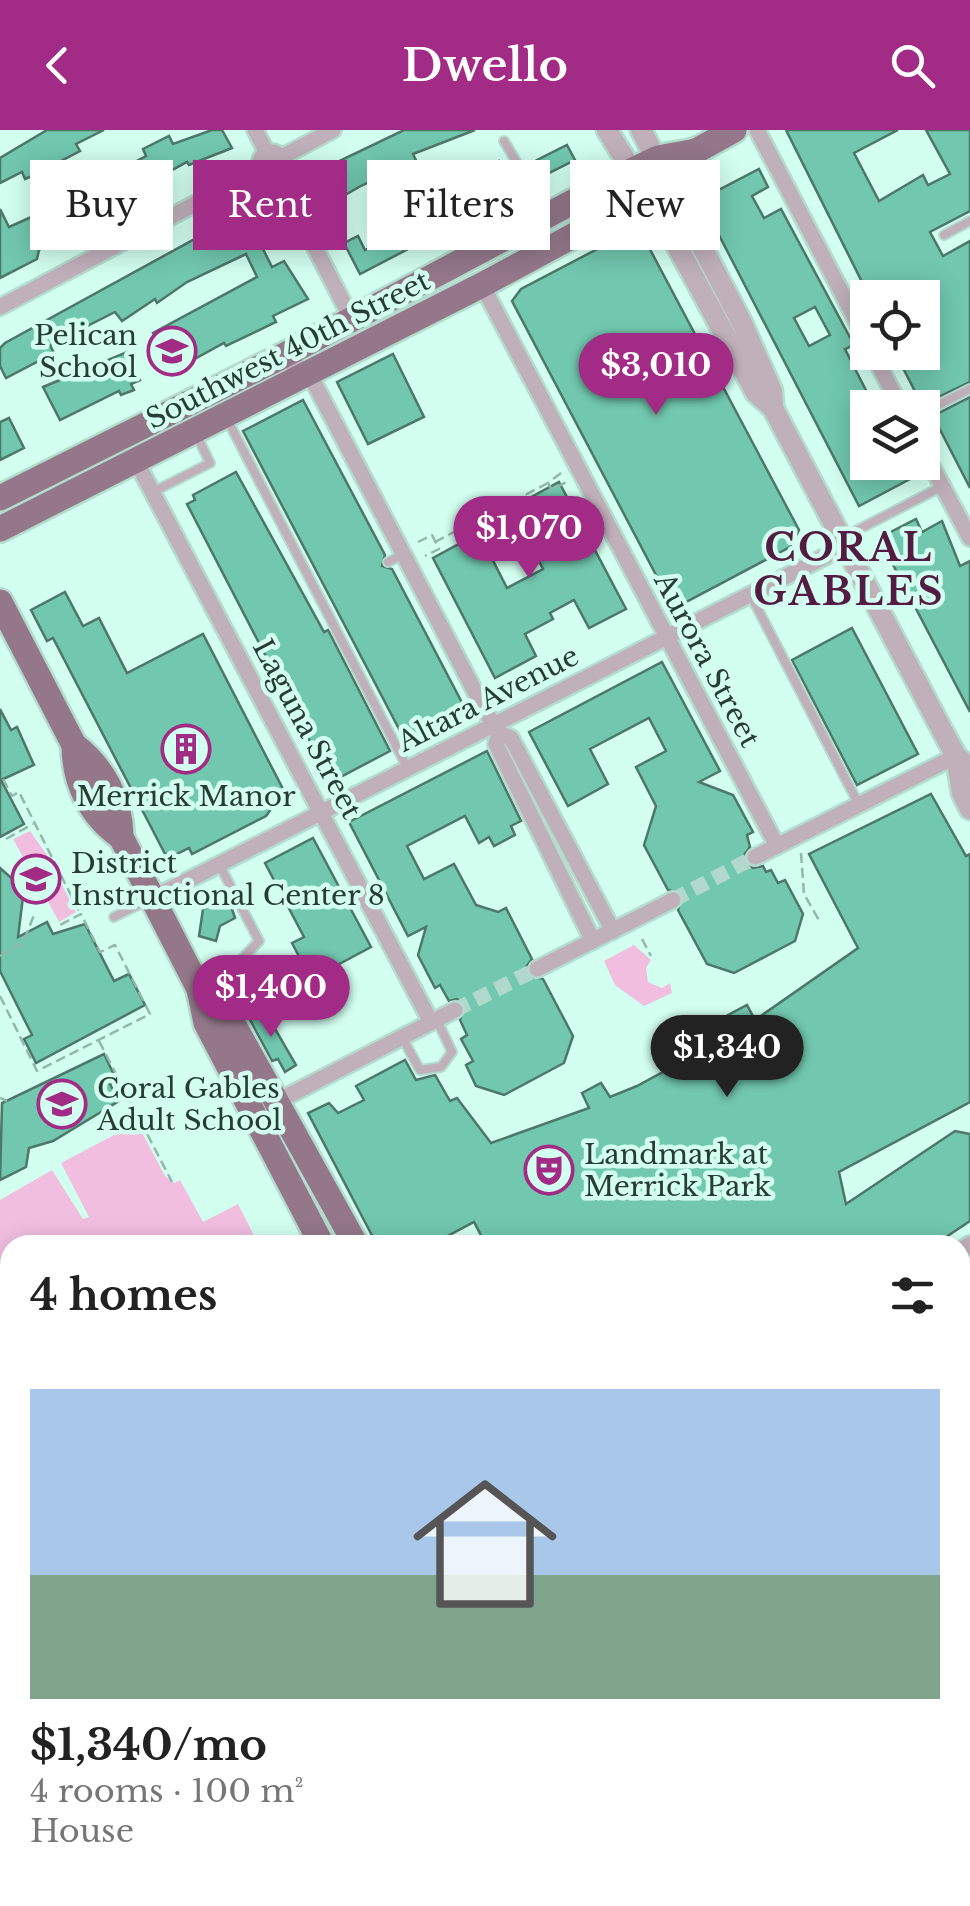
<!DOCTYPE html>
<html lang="en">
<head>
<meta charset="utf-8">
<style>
	:root { --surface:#fff; --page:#f2f2f2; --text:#222; --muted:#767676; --accent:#a22c85 }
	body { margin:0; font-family:"Libre Baskerville",serif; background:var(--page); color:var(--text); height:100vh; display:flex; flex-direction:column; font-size:38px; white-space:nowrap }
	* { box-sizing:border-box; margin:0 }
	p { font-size:32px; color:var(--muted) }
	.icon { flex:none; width:55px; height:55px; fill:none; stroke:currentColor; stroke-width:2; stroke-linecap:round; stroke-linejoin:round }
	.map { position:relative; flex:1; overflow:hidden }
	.drawer { position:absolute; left:0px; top:1105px; width:970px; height:672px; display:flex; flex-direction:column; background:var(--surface); border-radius:30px 30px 0 0; box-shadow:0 5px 25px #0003 }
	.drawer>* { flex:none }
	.banner { position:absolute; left:30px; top:30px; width:910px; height:90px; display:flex; gap:20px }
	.buttons { position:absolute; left:850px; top:150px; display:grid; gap:20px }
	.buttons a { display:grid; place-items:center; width:90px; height:90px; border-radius:0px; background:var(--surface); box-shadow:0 5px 25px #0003; font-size:50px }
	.price { position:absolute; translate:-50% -85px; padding:0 22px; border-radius:35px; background:var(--accent); color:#fff; font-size:32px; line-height:65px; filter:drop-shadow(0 2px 5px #0008) }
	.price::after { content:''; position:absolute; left:50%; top:60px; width:30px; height:22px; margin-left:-15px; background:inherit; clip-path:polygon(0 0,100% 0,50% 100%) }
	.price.active { background:#222; color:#fff }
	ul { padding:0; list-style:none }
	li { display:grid; align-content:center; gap:20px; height:530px; padding:0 30px }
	li span { display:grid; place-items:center; height:310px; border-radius:0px; color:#555 }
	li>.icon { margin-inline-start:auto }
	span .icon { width:180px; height:180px; fill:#fffc; stroke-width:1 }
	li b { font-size:42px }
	h2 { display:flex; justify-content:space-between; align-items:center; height:120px; padding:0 30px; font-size:42px }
	.chip { padding:0 35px; border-radius:0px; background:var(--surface); box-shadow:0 5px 25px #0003; font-size:35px; line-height:90px }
	.chip.active { background:var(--accent); color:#fff }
	header { display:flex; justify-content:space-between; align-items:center; height:130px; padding:0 30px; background:var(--accent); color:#fff; font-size:45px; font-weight:600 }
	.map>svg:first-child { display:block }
	.green { fill:#f1bedf }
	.water { fill:#97efd4; stroke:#76b9a4; stroke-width:2.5 }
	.building { fill:#71c8ae; stroke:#4e7669; stroke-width:2.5; fill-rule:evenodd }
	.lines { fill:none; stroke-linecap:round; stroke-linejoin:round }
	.minor-tunnel { stroke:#b0d8cb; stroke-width:15; stroke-dasharray:15 8; stroke-linecap:butt }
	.service-casing { stroke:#b4dcce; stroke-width:12 }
	.minor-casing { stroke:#b4dcce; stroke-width:20 }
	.tertiary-casing { stroke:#b4dcce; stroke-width:25 }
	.primary-casing { stroke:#b4dcce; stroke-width:30 }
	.path { stroke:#94b7ab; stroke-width:2.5; stroke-dasharray:10 5; stroke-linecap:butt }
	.service { stroke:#c0b0ba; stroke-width:8 }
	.minor { stroke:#c0b0ba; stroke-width:15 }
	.tertiary { stroke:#c0b0ba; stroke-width:20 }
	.primary { stroke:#94788a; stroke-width:25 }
	.rail-casing { stroke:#3b4f48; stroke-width:9 }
	.rail { stroke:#d2fff0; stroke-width:5; stroke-dasharray:15; stroke-linecap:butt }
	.labels { text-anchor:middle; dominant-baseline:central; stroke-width:9; stroke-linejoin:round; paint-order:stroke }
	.poi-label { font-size:28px; fill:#2a3b35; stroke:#d2fff0; text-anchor:start }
	.street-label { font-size:28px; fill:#2a3b35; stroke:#d2fff0 }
	.district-label { font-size:38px; font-weight:bold; letter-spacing:2.5px; fill:#531a43; stroke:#d2fff0 }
</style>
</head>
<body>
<header><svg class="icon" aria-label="back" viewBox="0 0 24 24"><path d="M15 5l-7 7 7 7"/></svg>Dwello<svg class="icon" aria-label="search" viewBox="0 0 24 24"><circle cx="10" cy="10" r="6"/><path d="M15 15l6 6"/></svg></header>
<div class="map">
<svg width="970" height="1776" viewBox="0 0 970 1776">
	<rect width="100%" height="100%" fill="#d2fff0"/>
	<!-- green -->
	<g class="green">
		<polygon points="30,701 49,728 29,738 13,709"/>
		<polygon points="51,734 76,782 59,792 33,744"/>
		<polygon points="634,815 651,830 646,838 648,852 662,858 670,853 672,863 644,876 615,855 604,831"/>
		<polygon points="137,993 165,1046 174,1053 180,1050 203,1092 238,1074 259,1115 10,1115 10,1411 0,1393 0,1070 52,1040 83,1089 89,1087 61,1033"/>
	</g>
	<!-- water -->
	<polygon class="water" points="10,1633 10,1702 0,1708 0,1637"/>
	<!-- building -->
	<g class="building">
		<polygon points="47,0 104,0 76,14 80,21 32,46 25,49 22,42 0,53 0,28"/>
		<polygon points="212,0 222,0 232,18 189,35 187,32 167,43 170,48 151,61 39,120 37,129 0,148 0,79 9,97 81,65 79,61 103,48 99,41 112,35 116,42 146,26 143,19 169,6 173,14"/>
		<polygon points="404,0 475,0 413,24 419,37 402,45 398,38 359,57 340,68 343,75 327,83 312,49 335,38 333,34"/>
		<polygon points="786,0 898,0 854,23 879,71 923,45 928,55 950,44 926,0 970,0 970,81 930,102 943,126 970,111 970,252 922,275 903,238 922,227 922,168 870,168"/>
		<polygon points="567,15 575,30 545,45 537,30"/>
		<polygon points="499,31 516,63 360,144 344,113 358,106 365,120 389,108 379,88 452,55 457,66 472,61 496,49 489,36"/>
		<path d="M759,39l9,18 -16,9 12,22 17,-9 73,136 -9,4 30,59h-7v54h36l8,16 -53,28 -153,-296 1,-14zM815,177l15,28 -21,11 -15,-28z"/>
		<polygon points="253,77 266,103 259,111 272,137 284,131 308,169 273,186 276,192 226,216 224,213 167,244 151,213 157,210 153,203 257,147 246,124 187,152 157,173 155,169 122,191 115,182 50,215 54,223 6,248 0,236 0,218 5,213"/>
		<polygon points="626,104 645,110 799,400 790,417 686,472 666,464 512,171 521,159"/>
		<polygon points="127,222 140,250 131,254 134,260 121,265 119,261 60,290 43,257"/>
		<polygon points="393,224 424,287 368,314 337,252"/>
		<polygon points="970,267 970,358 933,286"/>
		<polygon points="303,270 385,425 382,436 392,439 469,586 409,618 243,301"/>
		<polygon points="9,288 24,318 0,330 0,292"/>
		<polygon points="236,342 324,502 328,500 390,621 331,652 187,374 195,370 193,365"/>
		<polygon points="559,352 626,479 589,498 574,470 550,483 553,489 525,504 536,526 495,548 433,428 479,403 507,458 543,439 511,378"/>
		<polygon points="916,389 922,402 942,391 960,436 970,431 970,582 879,408"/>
		<polygon points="65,462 83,496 99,488 127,543 203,504 284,661 266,686 192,724 189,718 173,726 165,724 53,508 47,511 31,480"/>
		<polygon points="852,498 918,624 857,655 792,530"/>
		<polygon points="662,532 720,641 699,652 733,665 753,702 747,705 750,717 744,725 746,733 753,738 763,736 766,742 771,740 778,753 785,750 803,784 795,811 734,843 707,834 678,780 682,764 668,760 644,715 656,676 636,637 666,621 649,588 590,619 608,654 568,676 529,602"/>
		<polygon points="0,579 11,600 17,597 34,635 1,650 24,694 0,707"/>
		<polygon points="487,621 521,691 511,696 515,705 494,716 489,707 479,713 465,686 407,716 424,749 454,734 476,775 498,782 506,778 532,829 526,837 528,845 543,849 573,906 564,933 504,965 476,956 466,935 473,931 461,909 467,905 460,890 465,876 457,869 449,871 440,855 435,858 418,825 426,797 408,806 349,692"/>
		<polygon points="931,664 966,726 970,724 970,972 839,1042 846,1074 955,1001 970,1004 970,1091 934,1115 486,1115 474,1092 446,1107 447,1112 442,1115 377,1115 308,983 329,973 338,983 364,970 356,956 405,930 416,950 435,945 450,971 457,968 491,1013 589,978 582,963 601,953 610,967 637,956 736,902 728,885 747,875 755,890 858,818 809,724"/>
		<polygon points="313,708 371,817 311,849 292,813 304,807 265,733"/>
		<polygon points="0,738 16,752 23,767 18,807 47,792 53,804 85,794 114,851 129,844 145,875 36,933 24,909 32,905 0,841"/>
		<polygon points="228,767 235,788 220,796 216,811 199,806 203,779"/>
		<polygon points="263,878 296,935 285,942 278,929 272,931 248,886"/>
		<polygon points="104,924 117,951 110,954 119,971 53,1011 29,1018 26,1037 0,1050 2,973"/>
	</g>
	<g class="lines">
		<!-- minor-tunnel -->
		<g class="minor-tunnel">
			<polyline points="673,770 755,727"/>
			<polyline points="455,880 537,839"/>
		</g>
		<!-- service casing -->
		<g class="service-casing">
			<g id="service">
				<polyline points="504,11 545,80"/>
				<polyline points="944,105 970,91"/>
				<polyline points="922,283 970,259"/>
				<polyline points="227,289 407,637"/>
				<polyline points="153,362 210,333 196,304"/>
				<polyline points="844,407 943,356"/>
				<polyline points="388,432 404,424"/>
				<polyline points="751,466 859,675"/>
				<polyline points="114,787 150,769"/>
				<polyline points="200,851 240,831 259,811 219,734"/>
				<polyline points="402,907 420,940 441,937 452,922 437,890"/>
				<polyline points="960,1170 970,1162"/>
				<polyline points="960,1601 970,1585"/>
				<polyline points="960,1759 970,1736"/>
				<polyline points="566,1768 571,1776"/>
				<polyline points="632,1768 636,1776"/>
				<polyline points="953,1776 957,1768"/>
			</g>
		</g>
		<!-- minor casing -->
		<g class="minor-casing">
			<g id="minor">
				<polyline points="255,0 267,23"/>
				<polyline points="757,0 868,213"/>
				<circle cx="271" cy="33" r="11"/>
				<polyline points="280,28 333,0"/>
				<polyline points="277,43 352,190"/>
				<polyline points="482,155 777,716"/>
				<polyline points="0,177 261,39"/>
				<polyline points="872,222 901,278"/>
				<polyline points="281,227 309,243 484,579 499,603 511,608 613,801"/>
				<polyline points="922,318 970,408"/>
				<polyline points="136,331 431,892"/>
				<polyline points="499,603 496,614 593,811"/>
				<polyline points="755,727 956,626"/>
				<polyline points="153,768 846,416"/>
				<polyline points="537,839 673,770"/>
				<polyline points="274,973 455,880"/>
				<polyline points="960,1121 970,1114"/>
				<polyline points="90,1776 107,1768"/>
				<polyline points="469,1776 485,1768"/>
			</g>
		</g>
		<!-- tertiary casing -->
		<g class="tertiary-casing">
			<g id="tertiary">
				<polyline points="607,0 668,99 756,263 773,278 943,602 956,626 970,638"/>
				<polyline points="641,0 741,191 772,261 773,278"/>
				<polyline points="956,626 962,663 970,679"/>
				<polyline points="960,1509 970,1485"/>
				<polyline points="0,1511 10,1530"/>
				<polyline points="136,1768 141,1776"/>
				<polyline points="846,1776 850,1768"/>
			</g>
		</g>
		<!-- primary casing -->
		<g class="primary-casing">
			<g id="primary">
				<polyline points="0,368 281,227 631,41 658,28 696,21 734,0"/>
				<polyline points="0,399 482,155 671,53 696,21"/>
				<path d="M0,472l74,143c29,22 47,55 47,92l78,152 7,34 116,222"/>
				<path d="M74,615c0,37 16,71 47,92"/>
				<polyline points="199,859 226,881 356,1115"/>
				<polyline points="676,1768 681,1776"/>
			</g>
		</g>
		<!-- path -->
		<g class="path">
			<polyline points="561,343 548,353 552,360 566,352"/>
			<polyline points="492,370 497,378"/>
			<polyline points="418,412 432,405 439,419 425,426"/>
			<polyline points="435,412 469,394 492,389 498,379 548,353"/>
			<polyline points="494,558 512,549 519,564"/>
			<polyline points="3,649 12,666 19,662 80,783"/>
			<polyline points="6,709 33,694"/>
			<polyline points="801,723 804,764 820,792"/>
			<polyline points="642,809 651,826"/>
			<polyline points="0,826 23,813 34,785"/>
			<polyline points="0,866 37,941 150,884 115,815 100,822 81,784 60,795"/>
			<polyline points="99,911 172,1052"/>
			<polyline points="0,968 7,971"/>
			<polyline points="437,1115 449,1109 452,1115"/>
			<polyline points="960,1718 970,1694"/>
			<polyline points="935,1776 939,1768"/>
		</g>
		<!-- service -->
		<use href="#service" class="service"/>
		<!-- minor -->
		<use href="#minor" class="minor"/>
		<!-- tertiary -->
		<use href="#tertiary" class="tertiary"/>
		<!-- primary -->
		<use href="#primary" class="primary"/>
		<!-- rail casing -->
		<g class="rail-casing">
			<g id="rail">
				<polyline points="960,1684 970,1657"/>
				<polyline points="960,1728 970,1705"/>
				<polyline points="939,1776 943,1768"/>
			</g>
		</g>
		<!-- rail -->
		<use href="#rail" class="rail"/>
	</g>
	<!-- icons -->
	<defs>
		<g id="school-ring" transform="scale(2.5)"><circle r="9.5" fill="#d2fff0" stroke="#a22c85" stroke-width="1.5"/><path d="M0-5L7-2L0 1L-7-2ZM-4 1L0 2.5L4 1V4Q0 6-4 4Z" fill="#a22c85"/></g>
		<g id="building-ring" transform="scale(2.5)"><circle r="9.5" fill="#d2fff0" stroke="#a22c85" stroke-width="1.5"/><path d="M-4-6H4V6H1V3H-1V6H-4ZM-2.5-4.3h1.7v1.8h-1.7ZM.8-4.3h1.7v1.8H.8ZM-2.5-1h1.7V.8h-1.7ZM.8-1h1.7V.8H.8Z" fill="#a22c85"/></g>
		<g id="theatre-ring" transform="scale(2.5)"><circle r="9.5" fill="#d2fff0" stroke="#a22c85" stroke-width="1.5"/><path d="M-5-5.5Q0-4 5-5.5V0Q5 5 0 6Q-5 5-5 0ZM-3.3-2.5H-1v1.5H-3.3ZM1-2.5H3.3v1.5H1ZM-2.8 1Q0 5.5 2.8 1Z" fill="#a22c85"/></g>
	</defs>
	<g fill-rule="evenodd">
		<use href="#school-ring" x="172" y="221"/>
		<use href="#building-ring" x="186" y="619"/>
		<use href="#school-ring" x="36" y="749"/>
		<use href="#school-ring" x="62" y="974"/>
		<use href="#theatre-ring" x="549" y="1040"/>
	</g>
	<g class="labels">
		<!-- poi labels -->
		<g class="poi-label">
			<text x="137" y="205" text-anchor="end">Pelican<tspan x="137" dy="32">School</tspan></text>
			<text x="186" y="666" text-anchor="middle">Merrick Manor</text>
			<text x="71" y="733">District<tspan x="71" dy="32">Instructional Center 8</tspan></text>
			<text x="97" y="958">Coral Gables<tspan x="97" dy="32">Adult School</tspan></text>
			<text x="584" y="1024">Landmark at<tspan x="584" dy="32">Merrick Park</tspan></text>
		</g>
		<!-- street labels -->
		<g class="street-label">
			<text transform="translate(288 220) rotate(-27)">Southwest 40th Street</text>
			<text transform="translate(707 530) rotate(62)">Aurora Street</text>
			<text transform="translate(488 569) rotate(-27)">Altara Avenue</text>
			<text transform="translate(307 599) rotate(62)">Laguna Street</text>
		</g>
		<!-- district labels -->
		<g class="district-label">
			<text x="849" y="417">CORAL<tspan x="849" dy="44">GABLES</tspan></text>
		</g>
	</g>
</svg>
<div class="buttons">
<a><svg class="icon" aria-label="locate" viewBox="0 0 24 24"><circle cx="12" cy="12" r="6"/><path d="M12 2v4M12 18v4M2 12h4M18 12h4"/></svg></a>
<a><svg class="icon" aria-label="layers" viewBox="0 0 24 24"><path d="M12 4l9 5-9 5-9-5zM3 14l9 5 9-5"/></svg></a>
</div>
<b class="price" style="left:656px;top:288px">$3,010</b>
<b class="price" style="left:529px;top:451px">$1,070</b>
<b class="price" style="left:271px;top:910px">$1,400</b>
<b class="price active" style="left:727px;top:970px">$1,340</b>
<div class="banner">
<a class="chip">Buy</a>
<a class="chip active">Rent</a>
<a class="chip">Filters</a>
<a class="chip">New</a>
</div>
<section class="drawer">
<h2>4 homes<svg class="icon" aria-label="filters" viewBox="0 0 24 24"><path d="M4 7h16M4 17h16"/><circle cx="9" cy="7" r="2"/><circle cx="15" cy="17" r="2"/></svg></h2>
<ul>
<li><span style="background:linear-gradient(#a9c7e8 60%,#7fa58c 0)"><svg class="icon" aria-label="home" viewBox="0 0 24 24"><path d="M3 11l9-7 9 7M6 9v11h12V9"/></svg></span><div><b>$1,340/mo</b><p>4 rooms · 100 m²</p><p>House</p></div></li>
</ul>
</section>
</div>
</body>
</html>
